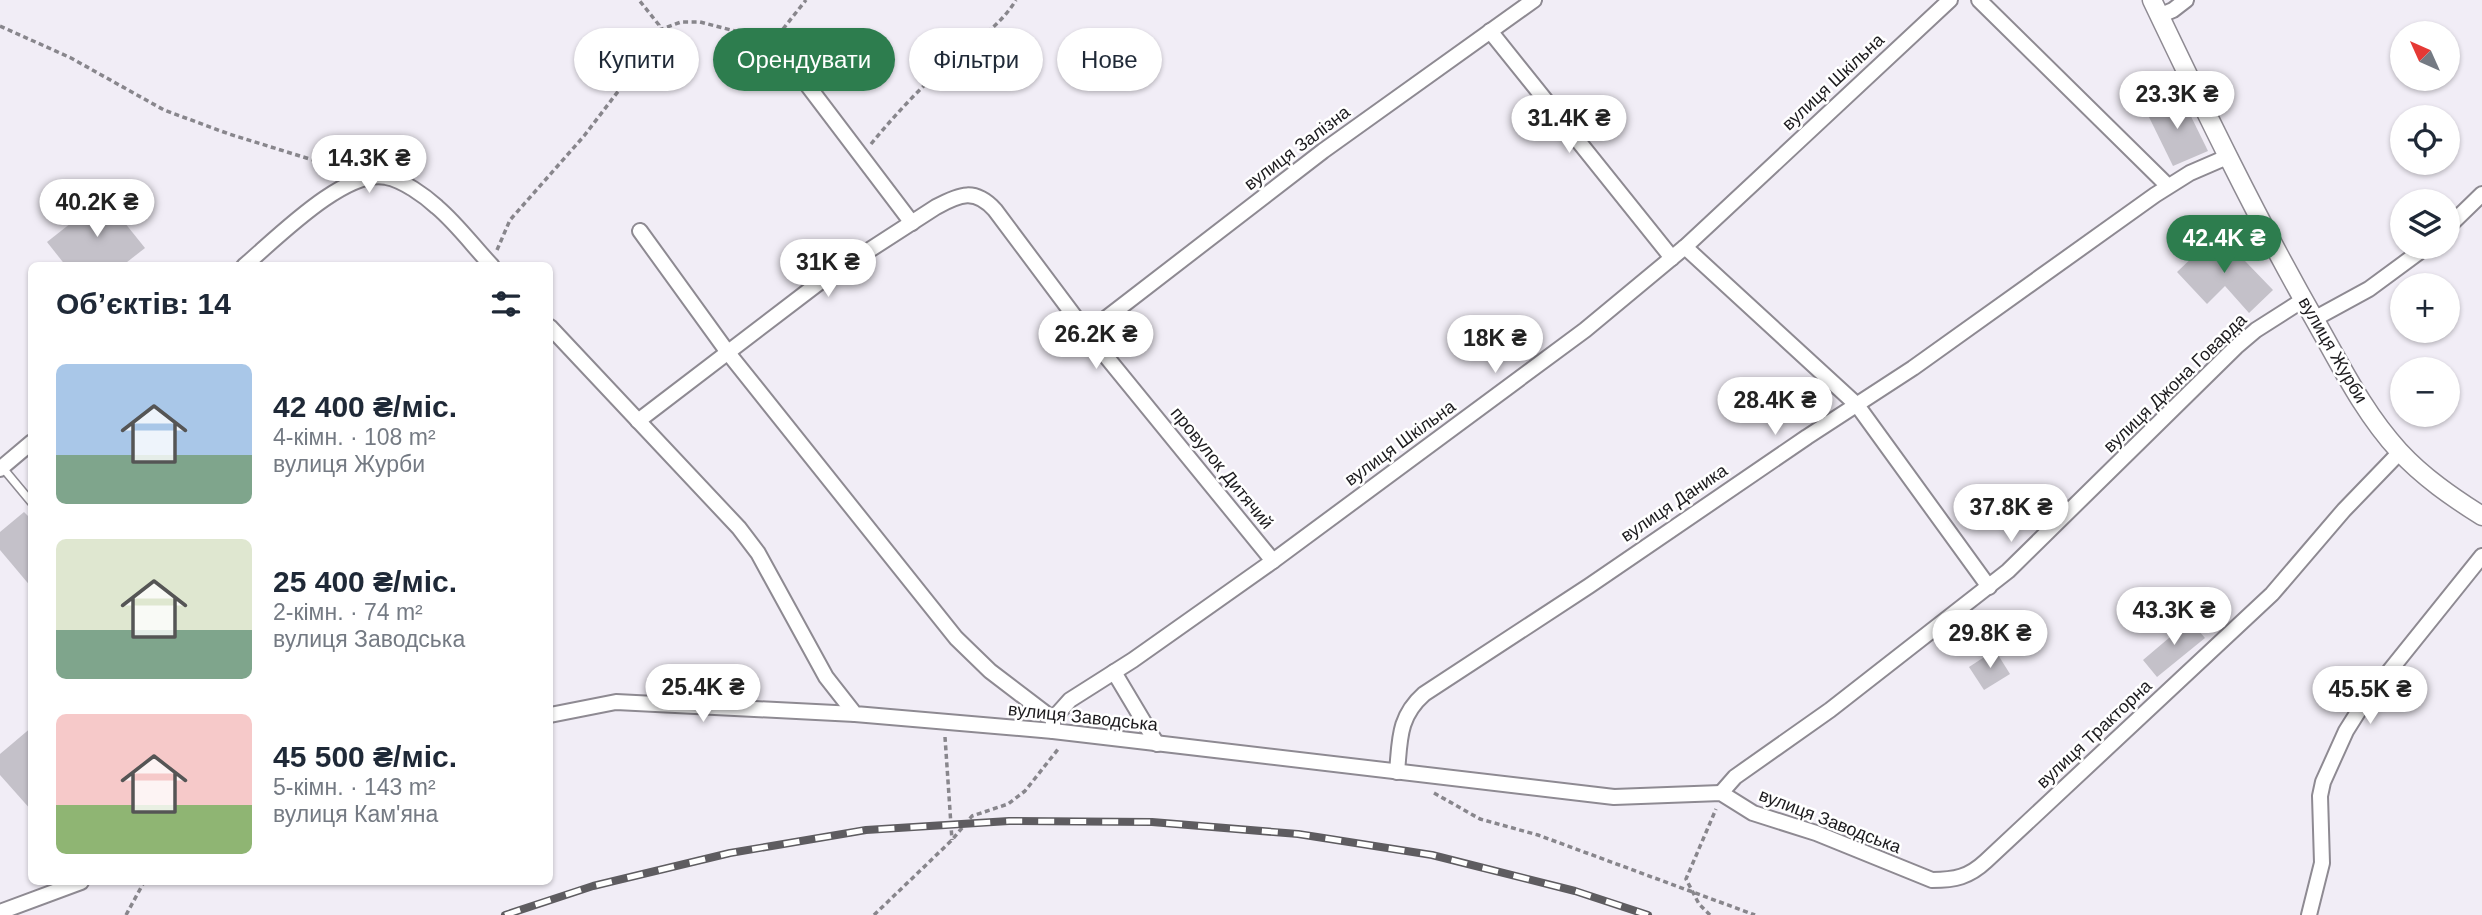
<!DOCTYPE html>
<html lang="uk">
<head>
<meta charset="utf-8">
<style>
	:root { --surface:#fff; --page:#f6f6f7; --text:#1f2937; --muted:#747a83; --accent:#2d7d4e }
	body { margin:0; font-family:Helvetica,sans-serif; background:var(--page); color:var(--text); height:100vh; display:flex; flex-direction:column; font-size:26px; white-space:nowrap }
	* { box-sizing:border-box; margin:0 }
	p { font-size:23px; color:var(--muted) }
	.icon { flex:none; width:38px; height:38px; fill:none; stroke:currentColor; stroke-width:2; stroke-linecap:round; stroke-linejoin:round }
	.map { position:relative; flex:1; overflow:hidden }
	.side { position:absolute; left:28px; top:262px; width:525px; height:623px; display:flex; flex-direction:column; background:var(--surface); border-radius:10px; box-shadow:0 2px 5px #0004 }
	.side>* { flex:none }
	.top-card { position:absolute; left:574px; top:28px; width:665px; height:63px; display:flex; gap:14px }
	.needle { width:46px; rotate:315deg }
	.controls { position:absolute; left:2390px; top:21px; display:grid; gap:14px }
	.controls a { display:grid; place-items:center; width:70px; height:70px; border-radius:50%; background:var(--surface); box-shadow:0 2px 5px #0004; font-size:35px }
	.price { position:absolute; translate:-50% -60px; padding:0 16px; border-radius:24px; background:#fff; color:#222; font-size:23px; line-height:46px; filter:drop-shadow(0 2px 4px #0008) }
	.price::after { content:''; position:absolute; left:50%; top:42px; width:21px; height:16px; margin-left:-10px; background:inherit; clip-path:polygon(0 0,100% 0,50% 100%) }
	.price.current { background:var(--accent); color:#fff }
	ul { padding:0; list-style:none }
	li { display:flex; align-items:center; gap:21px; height:175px; padding:0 28px }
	li span { display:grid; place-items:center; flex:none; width:196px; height:140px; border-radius:10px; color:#555 }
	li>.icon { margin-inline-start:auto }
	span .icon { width:84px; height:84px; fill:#fffc; stroke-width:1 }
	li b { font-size:30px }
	h2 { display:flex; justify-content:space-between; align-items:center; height:84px; padding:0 28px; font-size:30px }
	.pill { padding:0 24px; border-radius:32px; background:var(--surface); box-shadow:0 2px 5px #0004; font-size:24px; line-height:63px }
	.pill.current { background:var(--accent); color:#fff }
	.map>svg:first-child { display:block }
	.building { fill:#c4c1c9 }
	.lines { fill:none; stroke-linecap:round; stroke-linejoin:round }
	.service-casing { stroke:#8e8a92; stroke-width:10 }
	.minor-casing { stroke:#8e8a92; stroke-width:18 }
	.tertiary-casing { stroke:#8e8a92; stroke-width:21 }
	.path { stroke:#88868c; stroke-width:3.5; stroke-dasharray:5 3.5; stroke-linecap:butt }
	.service { stroke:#fff; stroke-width:7 }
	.minor { stroke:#fff; stroke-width:14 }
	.tertiary { stroke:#fff; stroke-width:18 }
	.rail-casing { stroke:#5e5c60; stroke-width:8 }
	.rail { stroke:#fff; stroke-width:5; stroke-dasharray:16; stroke-linecap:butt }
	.labels { text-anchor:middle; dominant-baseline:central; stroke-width:5; stroke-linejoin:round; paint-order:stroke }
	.street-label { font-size:18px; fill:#1c1b1e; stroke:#fff }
</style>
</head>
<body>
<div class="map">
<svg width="2482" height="915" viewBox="0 0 2482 915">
	<rect width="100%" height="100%" fill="#f1edf6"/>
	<!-- building -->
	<g class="building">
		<polygon points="2180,94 2208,151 2173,166 2147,113"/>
		<polygon points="104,197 145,248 122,266 66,266 47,242"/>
		<polygon points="2218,233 2273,290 2249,313 2225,286 2207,304 2177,272"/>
		<polygon points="24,512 32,520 32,588 0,550 0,532"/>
		<polygon points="2186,616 2205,638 2157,677 2143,660 2176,632 2172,628"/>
		<polygon points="1995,650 2010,674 1984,690 1969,667"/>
		<polygon points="32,727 32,811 0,775 0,754"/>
	</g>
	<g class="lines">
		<!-- service casing -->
		<g class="service-casing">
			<polyline id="service" points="2,467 32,503"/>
		</g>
		<!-- minor casing -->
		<g class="minor-casing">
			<g id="minor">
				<polyline points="1979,0 2168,186"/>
				<polyline points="2159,16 2173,10 2186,0"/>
				<polyline points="1490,31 1672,258"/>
				<polyline points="774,41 912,223"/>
				<polyline points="2448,227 2482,194"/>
				<polyline points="640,231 729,354 956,638 990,671 1053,719"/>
				<polyline points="1685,247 1857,405 1989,587"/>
				<path d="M244,266c31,-26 101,-98 142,-89 17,3 39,19 51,30 20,17 37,40 55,59"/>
				<polyline points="2314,319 2369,289 2426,247"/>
				<path d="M550,327l189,201 19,25 68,124 29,37 198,17 561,66 107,-4 32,20 63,20 116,47c23,0 37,-3 54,-19l286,-267 72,-84 56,-58"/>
				<polyline points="1087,333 1323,151 1534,0"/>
				<path d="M638,421l182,-139 116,-75c24,-13 39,-19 59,3l92,123 186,228"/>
				<polyline points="0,469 32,442"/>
				<polyline points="1114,672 1157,744"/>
				<polyline points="550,715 616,702 855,714"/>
				<polyline points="1053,731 1053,719 1070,700 1133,660 1273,561 1585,330 1685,247 1950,0"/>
				<path d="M1397,772c3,-32 1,-55 27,-78l165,-108 218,-149 106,-69 242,-173 35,-22 37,-16"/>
				<polyline points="1721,793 1735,777 1830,710 2008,571 2236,347 2256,330 2303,300"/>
				<polyline points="0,912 81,882"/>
				<polyline points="2309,915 2322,863 2320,796 2323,782 2346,731 2363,704 2482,556"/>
			</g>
		</g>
		<!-- tertiary casing -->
		<g class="tertiary-casing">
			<path id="tertiary" d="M2152,0c52,109 104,217 164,322 25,44 48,91 83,129 24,26 53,46 83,65"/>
		</g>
		<!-- path -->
		<g class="path">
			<polyline points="0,26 71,58 164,110 229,134 342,169"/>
			<polyline points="783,29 806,0"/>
			<polyline points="659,30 681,22 700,22 758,37"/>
			<path d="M871,144c23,-28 48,-55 74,-78 25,-21 54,-38 71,-66"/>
			<polyline points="497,250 510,220 584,136 658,39 659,25 639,0"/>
			<polyline points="945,737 952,840"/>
			<polyline points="1434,793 1480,819 1538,835 1755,915"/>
			<polyline points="126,915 144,882"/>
			<polyline points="874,915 952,840 972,816 1008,804 1025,791 1059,748"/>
			<polyline points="1710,915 1699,904 1686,879 1716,809"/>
		</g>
		<!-- service -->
		<use href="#service" class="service"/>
		<!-- minor -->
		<use href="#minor" class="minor"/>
		<!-- tertiary -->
		<use href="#tertiary" class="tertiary"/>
		<!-- rail casing -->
		<g class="rail-casing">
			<polyline id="rail" points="505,915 593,886 730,853 866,830 1009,821 1152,822 1298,834 1432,855 1575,891 1648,915"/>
		</g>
		<!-- rail -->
		<use href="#rail" class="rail"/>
	</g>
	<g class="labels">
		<!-- street labels -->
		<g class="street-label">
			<text transform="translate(1833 82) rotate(-43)">вулиця Шкільна</text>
			<text transform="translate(1297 148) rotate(-37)">вулиця Залізна</text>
			<text transform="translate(2333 350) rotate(60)">вулиця Журби</text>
			<text transform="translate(2175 383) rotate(-44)">вулиця Джона Говарда</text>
			<text transform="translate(1400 443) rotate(-36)">вулиця Шкільна</text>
			<text transform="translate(1222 468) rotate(51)">провулок Дитячий</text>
			<text transform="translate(1674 503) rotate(-34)">вулиця Даника</text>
			<text transform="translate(1083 717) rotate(6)">вулиця Заводська</text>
			<text transform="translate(2094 734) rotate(-43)">вулиця Тракторна</text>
			<text transform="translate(1830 821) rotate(21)">вулиця Заводська</text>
		</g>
	</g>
</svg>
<div class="controls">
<a><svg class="needle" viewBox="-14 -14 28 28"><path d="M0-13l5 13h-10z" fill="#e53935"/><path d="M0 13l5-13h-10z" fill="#747a83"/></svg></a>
<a><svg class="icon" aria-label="locate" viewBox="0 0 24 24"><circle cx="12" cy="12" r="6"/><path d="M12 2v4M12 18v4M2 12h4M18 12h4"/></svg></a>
<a><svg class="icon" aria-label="layers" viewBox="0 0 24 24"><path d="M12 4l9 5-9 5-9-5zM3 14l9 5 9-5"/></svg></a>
<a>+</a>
<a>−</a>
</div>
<b class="price" style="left:2177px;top:131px">23.3K ₴</b>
<b class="price" style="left:1569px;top:155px">31.4K ₴</b>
<b class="price" style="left:369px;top:195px">14.3K ₴</b>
<b class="price" style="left:97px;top:239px">40.2K ₴</b>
<b class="price current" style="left:2224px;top:275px">42.4K ₴</b>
<b class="price" style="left:828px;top:299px">31K ₴</b>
<b class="price" style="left:1096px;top:371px">26.2K ₴</b>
<b class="price" style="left:1495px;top:375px">18K ₴</b>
<b class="price" style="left:1775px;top:437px">28.4K ₴</b>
<b class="price" style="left:2011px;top:544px">37.8K ₴</b>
<b class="price" style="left:2174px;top:647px">43.3K ₴</b>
<b class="price" style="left:1990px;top:670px">29.8K ₴</b>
<b class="price" style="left:703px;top:724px">25.4K ₴</b>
<b class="price" style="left:2370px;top:726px">45.5K ₴</b>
<div class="top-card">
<a class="pill">Купити</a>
<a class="pill current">Орендувати</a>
<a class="pill">Фільтри</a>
<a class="pill">Нове</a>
</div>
<section class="side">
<h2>Об’єктів: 14<svg class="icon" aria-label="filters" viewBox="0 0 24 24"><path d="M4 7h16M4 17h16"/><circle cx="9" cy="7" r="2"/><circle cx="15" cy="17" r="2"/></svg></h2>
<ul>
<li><span style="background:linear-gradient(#a9c7e8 65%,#7fa58c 0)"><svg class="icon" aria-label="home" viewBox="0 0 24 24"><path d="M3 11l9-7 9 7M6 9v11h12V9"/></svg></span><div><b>42 400 ₴/міс.</b><p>4-кімн. · 108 m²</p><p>вулиця Журби</p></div></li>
<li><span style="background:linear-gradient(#dfe7d0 65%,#7fa58c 0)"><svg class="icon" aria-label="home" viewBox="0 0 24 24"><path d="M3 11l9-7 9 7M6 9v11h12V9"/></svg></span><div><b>25 400 ₴/міс.</b><p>2-кімн. · 74 m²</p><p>вулиця Заводська</p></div></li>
<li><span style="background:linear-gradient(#f6c9c9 65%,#8fb573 0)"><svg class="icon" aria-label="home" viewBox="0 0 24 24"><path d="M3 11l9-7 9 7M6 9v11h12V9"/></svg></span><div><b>45 500 ₴/міс.</b><p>5-кімн. · 143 m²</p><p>вулиця Кам'яна</p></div></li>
</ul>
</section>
</div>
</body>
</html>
